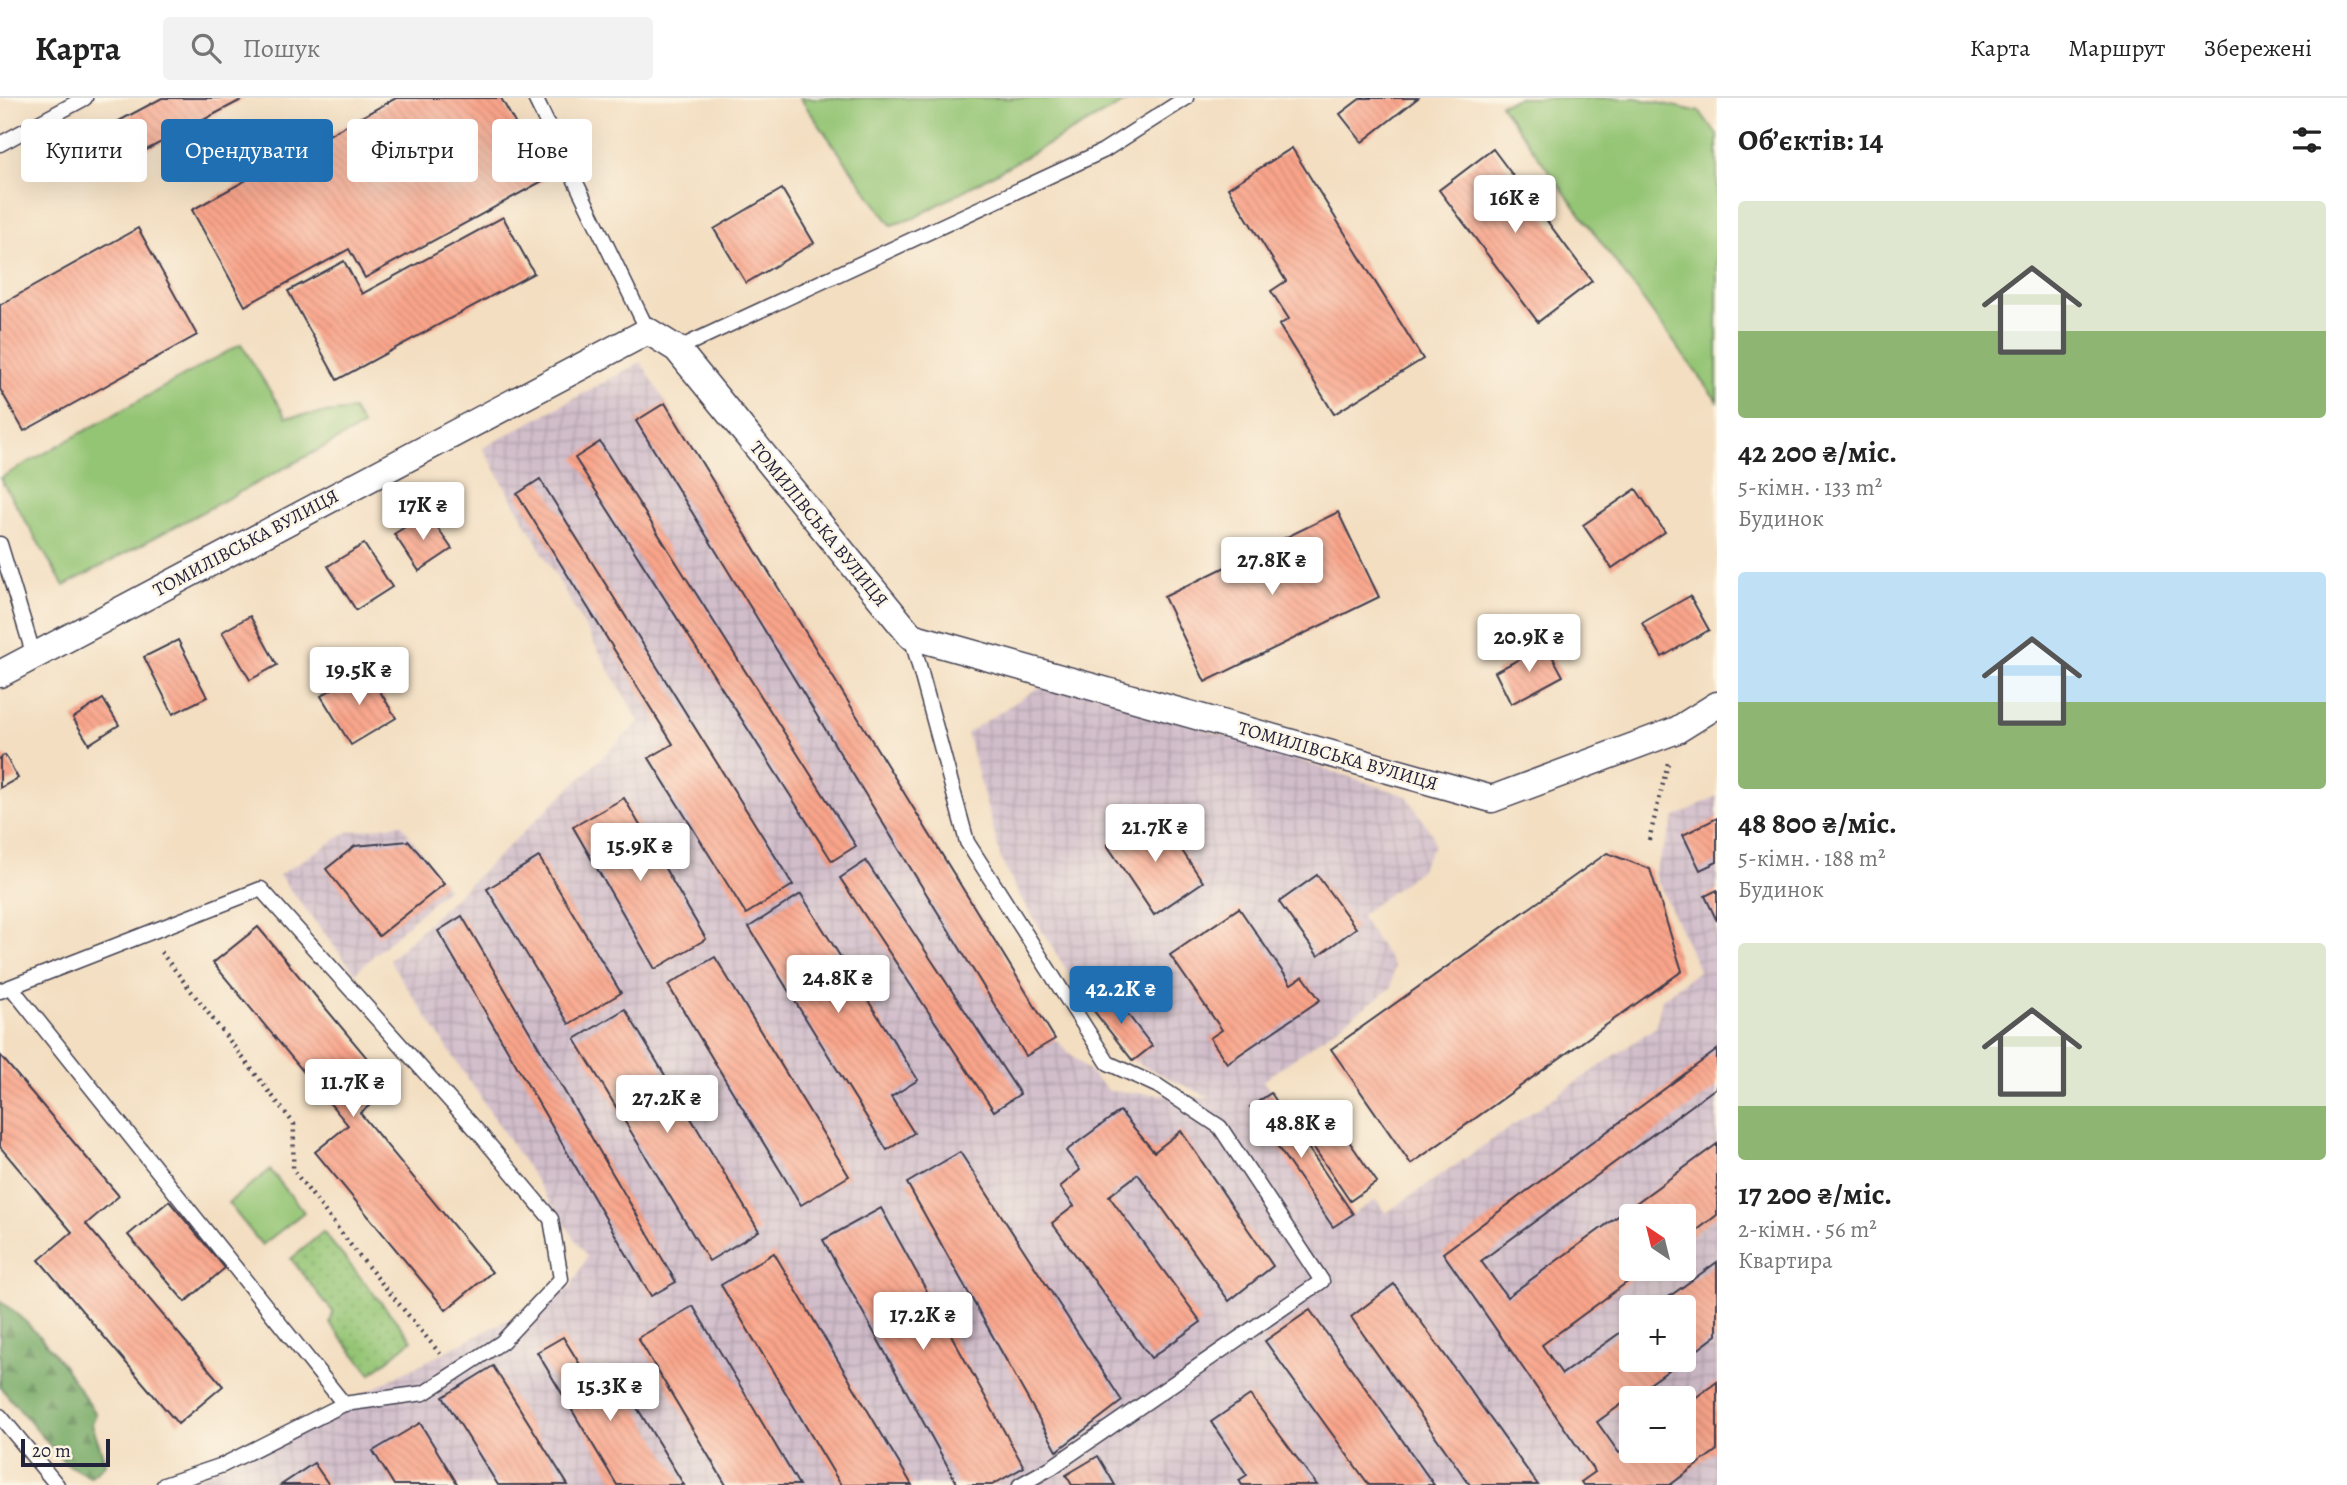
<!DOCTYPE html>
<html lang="uk">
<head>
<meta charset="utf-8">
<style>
	:root { --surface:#fff; --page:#f2f2f2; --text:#222; --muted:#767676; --line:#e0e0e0; --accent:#1f6fb2 }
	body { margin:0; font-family:Alegreya,serif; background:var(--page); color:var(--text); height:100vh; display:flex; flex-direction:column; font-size:26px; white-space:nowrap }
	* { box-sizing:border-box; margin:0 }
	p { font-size:23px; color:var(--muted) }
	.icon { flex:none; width:38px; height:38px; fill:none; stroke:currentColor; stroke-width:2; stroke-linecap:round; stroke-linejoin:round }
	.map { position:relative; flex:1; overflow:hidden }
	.panel { display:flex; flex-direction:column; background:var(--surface); width:630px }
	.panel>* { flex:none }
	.banner { position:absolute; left:21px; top:21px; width:665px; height:63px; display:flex; gap:14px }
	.needle { width:46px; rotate:325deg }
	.tools { position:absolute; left:1619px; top:1106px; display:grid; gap:14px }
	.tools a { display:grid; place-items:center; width:77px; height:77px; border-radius:7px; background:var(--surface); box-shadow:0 7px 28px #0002; font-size:35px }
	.scale { position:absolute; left:21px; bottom:18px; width:89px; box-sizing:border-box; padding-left:7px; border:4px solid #22223b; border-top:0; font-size:19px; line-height:24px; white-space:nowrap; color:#22223b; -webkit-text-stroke:5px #fcf5e5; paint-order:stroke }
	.price { position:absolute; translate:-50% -60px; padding:0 16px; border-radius:7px; background:#fff; color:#222; font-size:23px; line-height:46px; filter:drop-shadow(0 2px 4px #0008) }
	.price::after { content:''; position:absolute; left:50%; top:42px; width:21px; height:16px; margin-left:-10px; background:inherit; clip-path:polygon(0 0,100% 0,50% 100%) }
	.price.current { background:var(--accent); color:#fff }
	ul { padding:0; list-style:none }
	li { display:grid; align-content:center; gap:14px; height:371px; padding:0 21px }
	li span { display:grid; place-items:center; height:217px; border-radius:7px; color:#555 }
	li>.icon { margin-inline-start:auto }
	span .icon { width:126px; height:126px; fill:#fffc; stroke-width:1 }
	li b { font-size:30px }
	h2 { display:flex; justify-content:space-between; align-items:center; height:84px; padding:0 21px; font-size:30px }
	.tag { padding:0 24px; border-radius:7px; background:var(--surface); box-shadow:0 7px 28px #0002; font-size:24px; line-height:63px }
	.tag.current { background:var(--accent); color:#fff }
	header { display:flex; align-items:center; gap:42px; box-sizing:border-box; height:98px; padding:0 35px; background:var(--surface); border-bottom:2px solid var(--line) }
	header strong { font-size:33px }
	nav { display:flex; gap:38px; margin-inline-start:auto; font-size:24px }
	.search { width:490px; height:63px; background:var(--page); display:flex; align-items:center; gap:18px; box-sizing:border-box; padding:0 24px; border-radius:7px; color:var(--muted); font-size:26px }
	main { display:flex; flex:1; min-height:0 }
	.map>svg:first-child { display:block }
	.industrial { fill:url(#industrial-grid); fill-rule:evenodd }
	.grass { fill:#94c575; stroke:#5b7458; stroke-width:2 }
	.forest { fill:url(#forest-firs); stroke:#4c6650; stroke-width:2 }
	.park { fill:url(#park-dots); stroke:#5b7458; stroke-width:2 }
	.building { fill:url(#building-back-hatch) }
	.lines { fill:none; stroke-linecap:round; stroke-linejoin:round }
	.lane-casing { stroke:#413e4f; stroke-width:17 }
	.street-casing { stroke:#413e4f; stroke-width:29 }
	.path { stroke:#413e4f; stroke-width:4.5; stroke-dasharray:2 5; stroke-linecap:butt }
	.lane { stroke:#fff; stroke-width:14 }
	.street { stroke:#fff; stroke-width:26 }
	.labels { text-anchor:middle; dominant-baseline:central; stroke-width:5; stroke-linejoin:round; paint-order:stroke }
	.street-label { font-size:19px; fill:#22223b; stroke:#fcf5e5 }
</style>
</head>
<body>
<header>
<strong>Карта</strong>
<div class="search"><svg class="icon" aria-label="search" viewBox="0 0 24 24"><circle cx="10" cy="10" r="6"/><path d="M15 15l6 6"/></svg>Пошук</div>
<nav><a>Карта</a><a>Маршрут</a><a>Збережені</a></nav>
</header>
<main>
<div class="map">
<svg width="1717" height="1387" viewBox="0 0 1717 1387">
	<defs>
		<pattern id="industrial-grid" width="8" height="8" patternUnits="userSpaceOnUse" patternTransform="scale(1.75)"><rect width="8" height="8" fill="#d1bdca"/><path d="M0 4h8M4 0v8" fill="none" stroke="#b3a2ae"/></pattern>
		<pattern id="forest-firs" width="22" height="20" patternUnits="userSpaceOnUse" patternTransform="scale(1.75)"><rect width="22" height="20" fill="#7a6"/><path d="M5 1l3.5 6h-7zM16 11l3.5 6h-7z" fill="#618a55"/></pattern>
		<pattern id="park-dots" width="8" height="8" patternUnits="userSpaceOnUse" patternTransform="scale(1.75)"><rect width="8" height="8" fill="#94c575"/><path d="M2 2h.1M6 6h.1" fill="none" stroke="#7fa966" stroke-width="1.8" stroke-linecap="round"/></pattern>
		<pattern id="building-back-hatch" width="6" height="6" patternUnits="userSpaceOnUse" patternTransform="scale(1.75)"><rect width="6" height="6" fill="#f9a48a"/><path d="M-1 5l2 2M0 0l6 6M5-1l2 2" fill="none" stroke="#d58d78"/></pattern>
	</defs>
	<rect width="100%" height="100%" fill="#fcf5e5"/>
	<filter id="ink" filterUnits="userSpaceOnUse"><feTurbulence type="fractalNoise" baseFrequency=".0143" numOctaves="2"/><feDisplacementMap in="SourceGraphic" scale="14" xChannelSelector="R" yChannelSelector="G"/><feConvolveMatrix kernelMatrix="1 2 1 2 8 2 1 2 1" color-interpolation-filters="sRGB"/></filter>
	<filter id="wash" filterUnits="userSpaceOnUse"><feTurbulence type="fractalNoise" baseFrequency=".00686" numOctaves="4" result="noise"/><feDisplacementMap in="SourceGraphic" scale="28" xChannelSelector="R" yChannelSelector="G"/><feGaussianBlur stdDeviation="1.57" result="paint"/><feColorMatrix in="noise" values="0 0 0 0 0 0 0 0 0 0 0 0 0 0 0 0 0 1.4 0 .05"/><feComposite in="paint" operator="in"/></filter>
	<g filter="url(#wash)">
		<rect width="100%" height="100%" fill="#f3dec1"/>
		<!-- industrial -->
		<g class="industrial">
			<path d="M641,264l414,677 54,52 102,7 -78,-37 -43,-55 -68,-106 -20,-38 -35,-129 85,-54 355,117 25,38 2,11 -14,25 -60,46 34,50 -3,22 -128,93 90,133 23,-14 10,13 270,-186 6,-28 37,-29 -45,-97 21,-56 42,-21v689h-1533l386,-197 17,-31 -198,-297 250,-238 -156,-274zM1631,1118h53v53h-53zM1631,1209h53v53h-53zM1631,1300h53v53h-53z"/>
			<polygon points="401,726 447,790 355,875 279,777 348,734"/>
		</g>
		<!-- grass -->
		<g class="grass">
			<polygon points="800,0 1132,0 914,120 891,127"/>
			<polygon points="1519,0 1636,0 1700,14 1717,37 1717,303 1500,6"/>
			<polygon points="241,246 286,319 353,312 363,328 64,488 0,380"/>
			<polygon points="270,1072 304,1114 262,1147 228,1105"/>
		</g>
		<!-- forest -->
		<path class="forest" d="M0,1203c41,28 69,72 96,113l-4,10 14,40 -16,13 -24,-13 -66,-77z"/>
		<!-- park -->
		<polygon class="park" points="323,1134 412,1242 371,1276 330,1226 333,1214 291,1161"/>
		<g id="blocks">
			<!-- building -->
			<g class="building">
				<polygon points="162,0 245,0 118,67 100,33"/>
				<polygon points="396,0 501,0 546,81 365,180 349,151 245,208 192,112"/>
				<polygon points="1361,0 1418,0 1362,44 1340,16"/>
				<polygon points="1292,50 1423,261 1334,316 1279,227 1289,221 1271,193 1286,183 1228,90"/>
				<polygon points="1493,51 1592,183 1538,224 1439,92"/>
				<polygon points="782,91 814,145 746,185 714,131"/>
				<polygon points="503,119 534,175 337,282 288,193 344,163 362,196"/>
				<polygon points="138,130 197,237 24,333 0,291 0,207"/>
				<polygon points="665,305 1055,941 1026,958 636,323"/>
				<polygon points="600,344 856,748 832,763 575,360"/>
				<polygon points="540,381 793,787 746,816 649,660 673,646 517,396"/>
				<polygon points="1636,391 1665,434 1612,470 1583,427"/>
				<polygon points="1338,414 1379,499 1205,584 1164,499"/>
				<polygon points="427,415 452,451 419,473 394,436"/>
				<polygon points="364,446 392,489 356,512 328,468"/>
				<polygon points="1690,498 1709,532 1662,559 1642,525"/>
				<polygon points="250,518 277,567 250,582 222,534"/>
				<polygon points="178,542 207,599 173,616 144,559"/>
				<polygon points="1546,547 1563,578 1511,606 1495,574"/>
				<polygon points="366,570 396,620 351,647 321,598"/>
				<polygon points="103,601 119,627 89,646 73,620"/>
				<polygon points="5,657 18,680 0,690 0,660"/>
				<polygon points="624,700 706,841 655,871 573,729"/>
				<polygon points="1156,714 1203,784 1154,817 1107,747"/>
				<polygon points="1717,720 1717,764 1700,772 1683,737"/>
				<polygon points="409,743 444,786 379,838 326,771 355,748"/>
				<polygon points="1607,755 1650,771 1682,873 1411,1066 1331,951"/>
				<polygon points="539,759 621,895 569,926 487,791"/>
				<polygon points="866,763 1020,996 994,1013 840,780"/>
				<polygon points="1317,777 1356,830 1318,858 1279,804"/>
				<polygon points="1717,792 1717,823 1705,798"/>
				<polygon points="801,796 918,982 891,999 914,1035 887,1052 749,829"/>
				<polygon points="1239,810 1291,886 1303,878 1320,902 1227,965 1210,940 1222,932 1170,857"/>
				<polygon points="462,818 676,1184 651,1198 438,833"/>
				<polygon points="258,829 392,990 360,1015 492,1174 446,1212 315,1054 348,1027 213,865"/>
				<polygon points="715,859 849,1078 801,1107 668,887"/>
				<polygon points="1110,893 1152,948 1133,963 1090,908"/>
				<polygon points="625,911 759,1133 709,1163 575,941"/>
				<polygon points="1717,952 1717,989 1481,1163 1507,1199 1717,1046 1717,1117 1684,1142 1684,1118 1631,1118 1631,1171 1645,1171 1542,1247 1562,1276 1631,1227 1631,1262 1683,1262 1597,1324 1619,1355 1631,1347 1631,1353 1684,1353 1684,1308 1717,1284 1717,1352 1670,1387 1583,1387 1581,1384 1595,1374 1443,1155"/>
				<polygon points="0,957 119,1098 86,1126 223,1288 178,1326 39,1162 72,1134 0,1049"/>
				<polygon points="1271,995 1353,1116 1333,1129 1250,1009"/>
				<polygon points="1120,1013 1154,1054 1181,1033 1273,1168 1229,1203 1138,1076 1109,1098 1201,1224 1151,1260 1052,1125 1074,1108 1060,1089 1080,1072 1066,1053"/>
				<polygon points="1331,1017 1377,1084 1350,1103 1304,1035"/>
				<polygon points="960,1054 1122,1303 1057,1353 907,1085"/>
				<polygon points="169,1103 225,1170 185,1204 128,1137"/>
				<polygon points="881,1110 1024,1369 992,1387 958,1387 823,1142"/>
				<polygon points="774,1155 912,1387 841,1387 721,1187"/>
				<polygon points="1717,1164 1717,1237 1684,1262 1684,1209 1655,1209"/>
				<polygon points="1394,1186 1538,1387 1470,1387 1351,1219"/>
				<polygon points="693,1208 799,1387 726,1387 638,1240"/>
				<polygon points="1310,1212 1434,1387 1369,1387 1265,1243"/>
				<polygon points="563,1239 597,1294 619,1280 684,1387 617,1387 537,1254"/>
				<polygon points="493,1268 568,1387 498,1387 443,1299"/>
				<polygon points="1250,1297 1317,1387 1242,1387 1239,1382 1247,1377 1211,1324"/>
				<polygon points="420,1325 458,1387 394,1387 373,1353"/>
				<polygon points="1098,1358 1115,1387 1072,1387 1066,1377"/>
				<polygon points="314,1365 329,1387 281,1387"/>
			</g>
		</g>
	</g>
	<g filter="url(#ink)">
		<use href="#blocks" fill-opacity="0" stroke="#413e4f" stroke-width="2"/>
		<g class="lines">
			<!-- lane casing -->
			<g class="lane-casing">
				<g id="lane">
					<polyline points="535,0 648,233"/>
					<polyline points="0,46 85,0"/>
					<polyline points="677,251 1103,53 1186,0"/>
					<polyline points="0,446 34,558"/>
					<polyline points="911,538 967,744 1108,965 1158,988 1220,1029 1322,1183 1052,1369 1020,1387"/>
					<polyline points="11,889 344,1306"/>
					<polyline points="0,893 261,791 480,1036 551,1121 561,1181 502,1244 424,1295 344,1306 223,1367 164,1387"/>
					<polyline points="0,1318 57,1387"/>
				</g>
			</g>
			<!-- street casing -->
			<g class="street-casing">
				<polyline id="street" points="0,576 648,233 677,251 911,538 1492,701 1677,632 1717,607"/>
			</g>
			<!-- path -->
			<g class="path">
				<polyline points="1649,742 1668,665"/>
				<polyline points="161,854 294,1026 293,1072 356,1154 442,1258"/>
			</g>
			<!-- lane -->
			<use href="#lane" class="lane"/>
			<!-- street -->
			<use href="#street" class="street"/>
		</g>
	</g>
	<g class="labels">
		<!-- street labels -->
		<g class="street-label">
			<text transform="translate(819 426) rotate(51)">ТОМИЛІВСЬКА ВУЛИЦЯ</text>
			<text transform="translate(246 445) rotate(-28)">ТОМИЛІВСЬКА ВУЛИЦЯ</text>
			<text transform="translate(1338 658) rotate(16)">ТОМИЛІВСЬКА ВУЛИЦЯ</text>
		</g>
	</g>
</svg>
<div class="tools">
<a><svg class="needle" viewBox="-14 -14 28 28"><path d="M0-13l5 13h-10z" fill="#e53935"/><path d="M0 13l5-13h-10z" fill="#767676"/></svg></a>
<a>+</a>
<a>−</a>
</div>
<div class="scale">20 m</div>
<b class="price" style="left:1515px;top:137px">16K ₴</b>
<b class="price" style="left:423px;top:444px">17K ₴</b>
<b class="price" style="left:1272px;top:499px">27.8K ₴</b>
<b class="price" style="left:1529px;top:576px">20.9K ₴</b>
<b class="price" style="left:359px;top:609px">19.5K ₴</b>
<b class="price" style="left:1155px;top:766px">21.7K ₴</b>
<b class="price" style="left:640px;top:785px">15.9K ₴</b>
<b class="price" style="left:838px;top:917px">24.8K ₴</b>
<b class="price current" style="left:1121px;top:928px">42.2K ₴</b>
<b class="price" style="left:353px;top:1021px">11.7K ₴</b>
<b class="price" style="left:667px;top:1037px">27.2K ₴</b>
<b class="price" style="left:1301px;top:1062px">48.8K ₴</b>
<b class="price" style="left:923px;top:1254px">17.2K ₴</b>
<b class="price" style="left:610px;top:1325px">15.3K ₴</b>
<div class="banner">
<a class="tag">Купити</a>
<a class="tag current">Орендувати</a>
<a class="tag">Фільтри</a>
<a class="tag">Нове</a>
</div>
</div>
<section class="panel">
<h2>Об’єктів: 14<svg class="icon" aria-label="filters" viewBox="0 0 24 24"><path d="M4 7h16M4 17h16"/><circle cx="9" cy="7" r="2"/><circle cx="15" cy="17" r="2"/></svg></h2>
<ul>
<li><span style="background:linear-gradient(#dfe7d0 60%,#8fb573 0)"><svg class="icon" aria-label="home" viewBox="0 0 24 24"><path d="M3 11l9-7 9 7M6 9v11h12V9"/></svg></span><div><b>42 200 ₴/міс.</b><p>5-кімн. · 133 m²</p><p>Будинок</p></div></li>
<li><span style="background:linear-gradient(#bfe0f5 60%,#8fb573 0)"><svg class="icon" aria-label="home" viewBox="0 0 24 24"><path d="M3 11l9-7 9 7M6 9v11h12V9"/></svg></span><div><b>48 800 ₴/міс.</b><p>5-кімн. · 188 m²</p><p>Будинок</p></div></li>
<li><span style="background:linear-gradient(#dfe7d0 75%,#8fb573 0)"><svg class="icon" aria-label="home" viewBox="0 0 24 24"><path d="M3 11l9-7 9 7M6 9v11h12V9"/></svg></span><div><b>17 200 ₴/міс.</b><p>2-кімн. · 56 m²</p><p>Квартира</p></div></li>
</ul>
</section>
</main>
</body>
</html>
